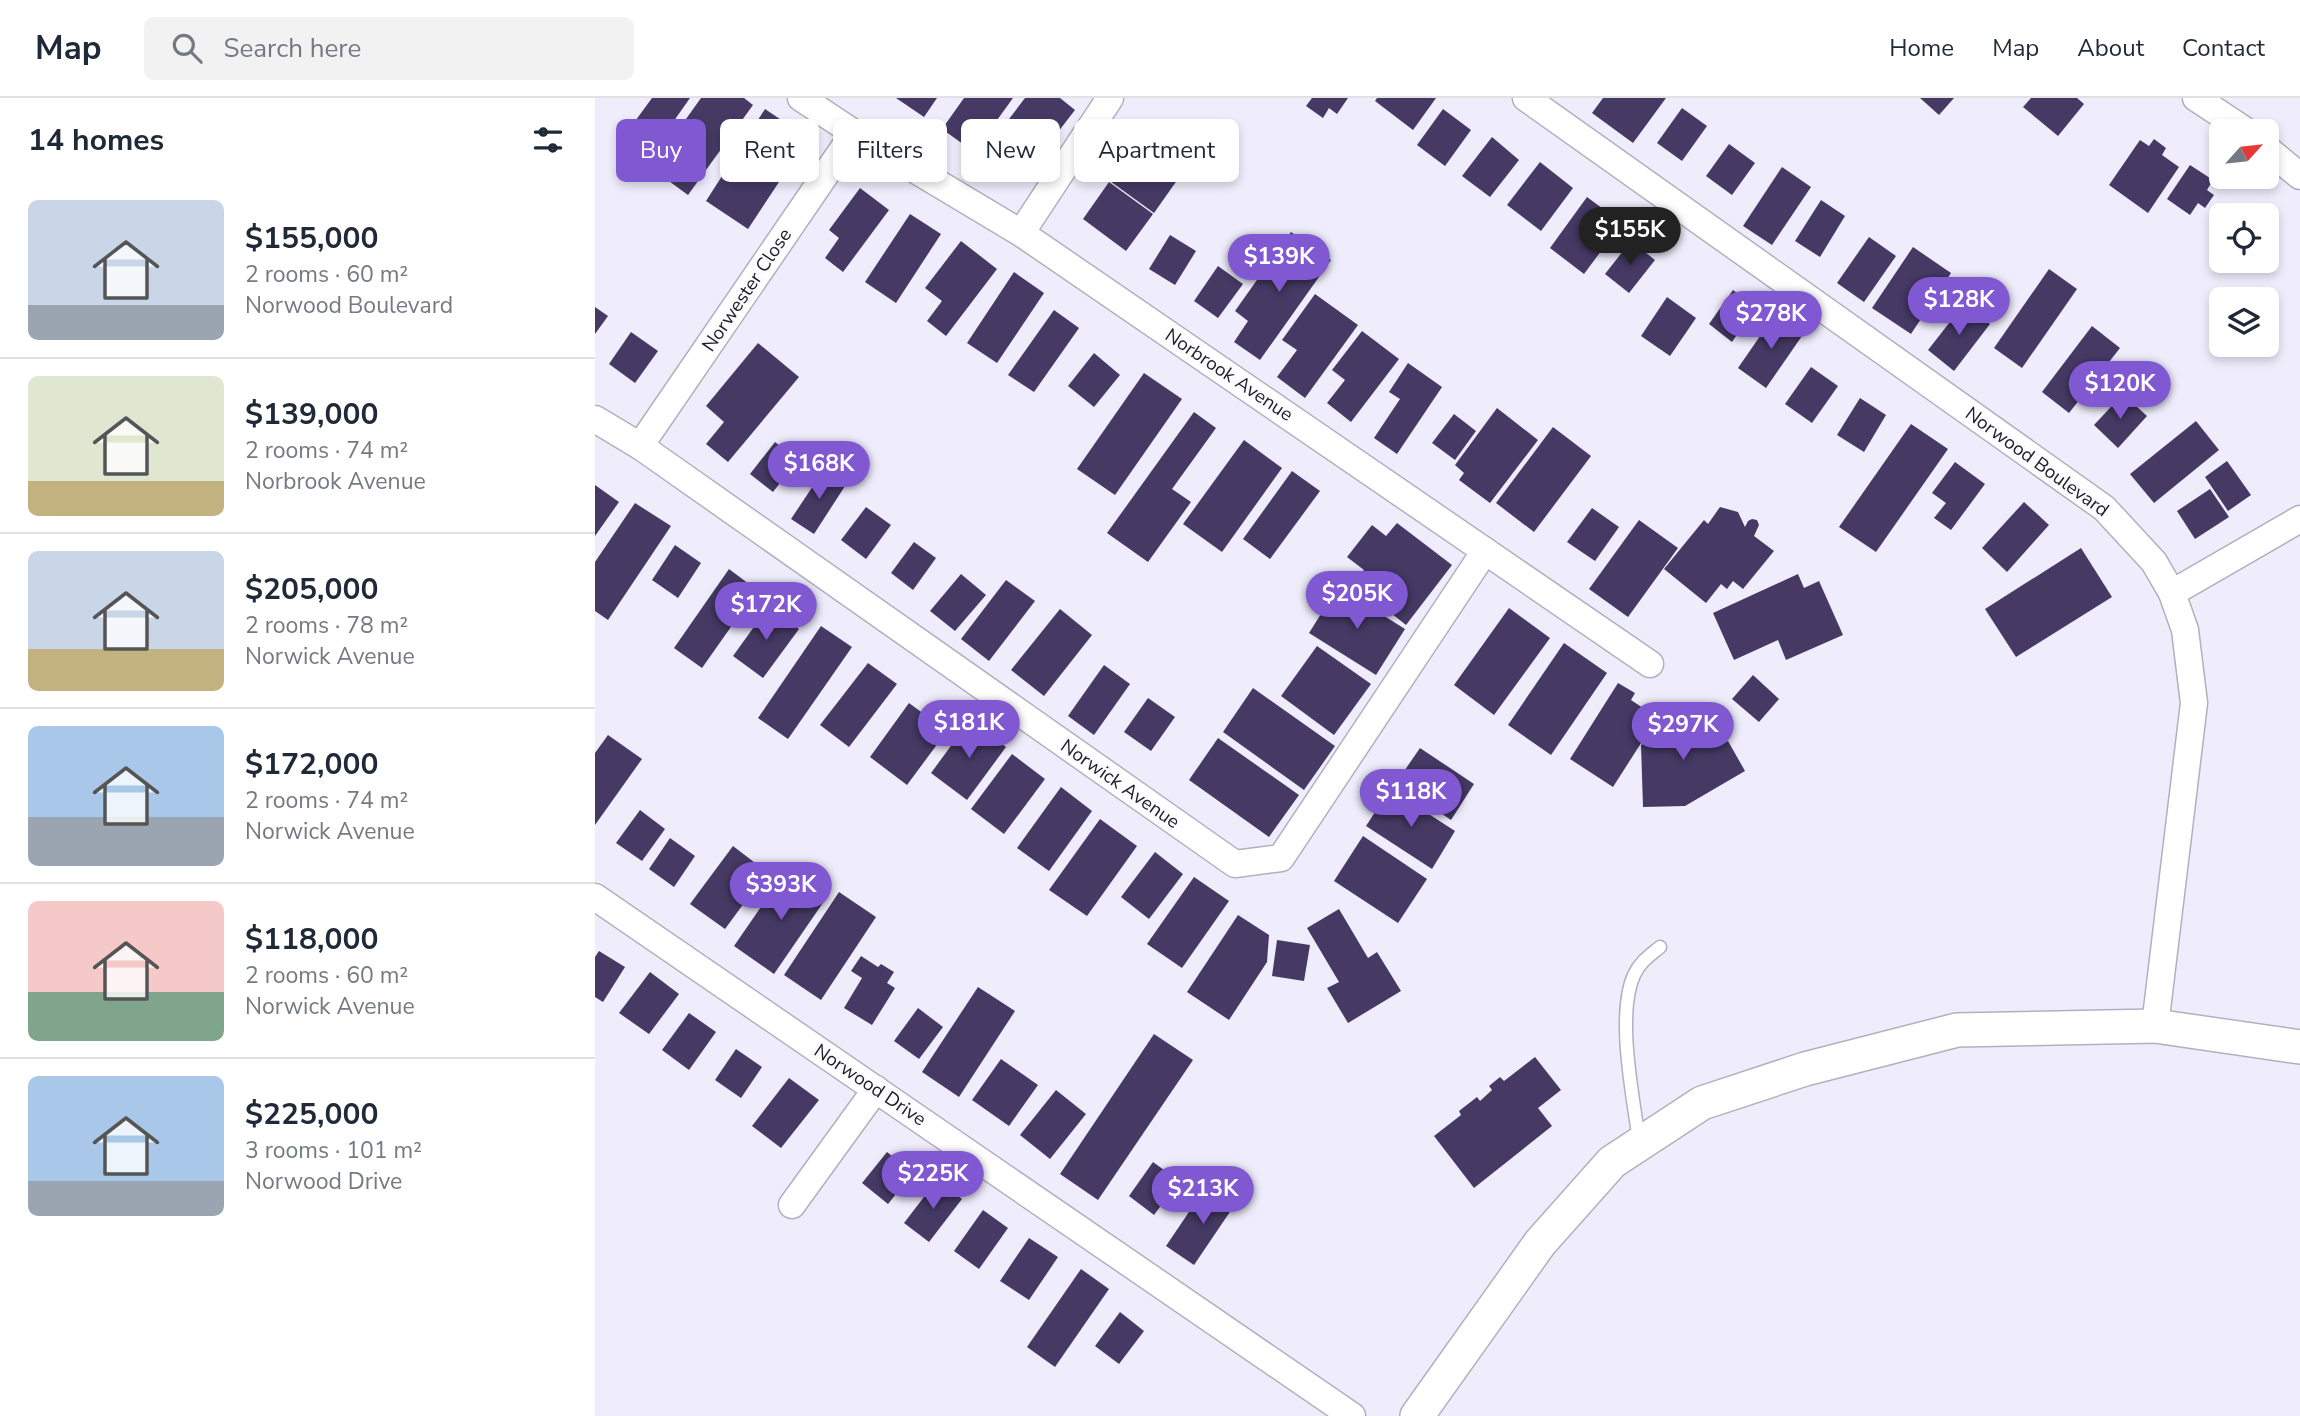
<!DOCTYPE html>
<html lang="en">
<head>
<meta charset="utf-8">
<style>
	:root { --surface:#fff; --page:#f2f2f3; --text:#1f2937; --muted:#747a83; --line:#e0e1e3; --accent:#8059d2 }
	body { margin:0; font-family:"Nunito Sans",sans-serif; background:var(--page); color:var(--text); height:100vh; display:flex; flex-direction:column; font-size:26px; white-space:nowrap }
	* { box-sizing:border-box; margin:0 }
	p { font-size:23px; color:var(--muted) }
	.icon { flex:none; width:38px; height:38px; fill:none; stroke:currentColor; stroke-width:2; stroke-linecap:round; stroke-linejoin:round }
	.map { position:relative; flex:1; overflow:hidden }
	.drawer { display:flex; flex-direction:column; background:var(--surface); width:595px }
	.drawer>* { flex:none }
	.hud { position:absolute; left:21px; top:21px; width:665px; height:63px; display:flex; gap:14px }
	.needle { width:46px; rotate:63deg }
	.fabs { position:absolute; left:1614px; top:21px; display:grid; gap:14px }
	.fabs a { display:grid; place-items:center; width:70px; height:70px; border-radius:10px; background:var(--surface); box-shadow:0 4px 10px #0003; font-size:35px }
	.price { position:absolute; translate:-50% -60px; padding:0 16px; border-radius:24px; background:var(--accent); color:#fff; font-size:23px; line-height:46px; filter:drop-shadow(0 2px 4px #0008) }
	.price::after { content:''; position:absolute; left:50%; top:42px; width:21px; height:16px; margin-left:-10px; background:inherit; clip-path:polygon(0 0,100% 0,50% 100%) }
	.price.current { background:#222; color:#fff }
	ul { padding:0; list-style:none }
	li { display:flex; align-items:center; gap:21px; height:175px; padding:0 28px }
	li+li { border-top:2px solid var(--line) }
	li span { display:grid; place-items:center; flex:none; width:196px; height:140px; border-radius:10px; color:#555 }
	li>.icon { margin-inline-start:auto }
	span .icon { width:84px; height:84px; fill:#fffc; stroke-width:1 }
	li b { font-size:30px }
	h2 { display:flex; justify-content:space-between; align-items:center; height:84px; padding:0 28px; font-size:30px }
	.tag { padding:0 24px; border-radius:10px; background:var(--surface); box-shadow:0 4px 10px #0003; font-size:24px; line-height:63px }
	.tag.current { background:var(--accent); color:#fff }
	header { display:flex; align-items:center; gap:42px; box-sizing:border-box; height:98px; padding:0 35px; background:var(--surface); border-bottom:2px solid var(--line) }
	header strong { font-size:33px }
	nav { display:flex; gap:38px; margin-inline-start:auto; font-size:24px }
	.search { width:490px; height:63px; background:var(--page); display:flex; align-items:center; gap:18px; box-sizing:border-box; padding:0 24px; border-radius:10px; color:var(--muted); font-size:26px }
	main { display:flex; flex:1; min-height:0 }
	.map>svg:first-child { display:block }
	.building { fill:#463a65 }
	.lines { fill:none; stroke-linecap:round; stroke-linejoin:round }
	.service-casing { stroke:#b2b0be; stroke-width:15 }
	.minor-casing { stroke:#b2b0be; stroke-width:29 }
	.tertiary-casing { stroke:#b2b0be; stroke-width:36 }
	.service { stroke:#fff; stroke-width:12 }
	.minor { stroke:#fff; stroke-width:26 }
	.tertiary { stroke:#fff; stroke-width:33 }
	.labels { text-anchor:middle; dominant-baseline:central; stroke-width:7; stroke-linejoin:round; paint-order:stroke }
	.street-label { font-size:19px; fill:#222127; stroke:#fcfcff }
</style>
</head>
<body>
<header>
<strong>Map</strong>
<div class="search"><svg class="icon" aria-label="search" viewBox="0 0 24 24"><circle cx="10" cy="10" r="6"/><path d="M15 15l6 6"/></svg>Search here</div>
<nav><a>Home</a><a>Map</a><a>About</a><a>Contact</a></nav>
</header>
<main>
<section class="drawer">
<h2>14 homes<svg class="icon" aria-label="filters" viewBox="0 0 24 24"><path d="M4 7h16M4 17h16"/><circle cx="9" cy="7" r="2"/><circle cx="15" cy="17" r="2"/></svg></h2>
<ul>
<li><span style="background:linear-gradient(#c9d6e8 75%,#9aa5b1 0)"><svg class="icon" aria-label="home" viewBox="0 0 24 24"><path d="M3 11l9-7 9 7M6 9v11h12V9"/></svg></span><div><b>$155,000</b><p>2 rooms · 60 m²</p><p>Norwood Boulevard</p></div></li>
<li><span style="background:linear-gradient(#dfe7d0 75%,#c2b280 0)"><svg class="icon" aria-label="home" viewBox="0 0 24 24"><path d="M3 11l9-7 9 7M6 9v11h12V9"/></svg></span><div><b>$139,000</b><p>2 rooms · 74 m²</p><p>Norbrook Avenue</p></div></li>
<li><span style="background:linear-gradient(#c9d6e8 70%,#c2b280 0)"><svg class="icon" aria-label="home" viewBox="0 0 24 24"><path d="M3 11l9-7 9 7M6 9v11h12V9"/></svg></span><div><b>$205,000</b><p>2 rooms · 78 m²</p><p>Norwick Avenue</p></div></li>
<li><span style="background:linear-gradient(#a9c7e8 65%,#9aa5b1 0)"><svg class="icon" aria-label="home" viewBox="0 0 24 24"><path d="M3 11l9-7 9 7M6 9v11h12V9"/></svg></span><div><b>$172,000</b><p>2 rooms · 74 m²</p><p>Norwick Avenue</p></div></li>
<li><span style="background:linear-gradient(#f6c9c9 65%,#7fa58c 0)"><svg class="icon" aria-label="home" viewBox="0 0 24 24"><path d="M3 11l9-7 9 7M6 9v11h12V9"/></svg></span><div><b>$118,000</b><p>2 rooms · 60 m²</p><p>Norwick Avenue</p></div></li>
<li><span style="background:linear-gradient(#a9c7e8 75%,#9aa5b1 0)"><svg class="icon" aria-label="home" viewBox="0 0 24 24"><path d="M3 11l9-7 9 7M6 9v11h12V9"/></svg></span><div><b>$225,000</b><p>3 rooms · 101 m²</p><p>Norwood Drive</p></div></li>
</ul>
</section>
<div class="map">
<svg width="1705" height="1318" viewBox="0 0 1705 1318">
	<rect width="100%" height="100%" fill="#efedfc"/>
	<!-- building -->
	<g class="building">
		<polygon points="57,0 95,0 64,44 38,26"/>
		<polygon points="106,0 149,0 158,7 93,97 56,70"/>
		<polygon points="301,0 342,0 329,19"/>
		<polygon points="369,0 418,0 379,54 347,31"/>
		<polygon points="430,0 465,0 480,12 429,78 392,50"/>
		<polygon points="717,0 753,0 742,16 734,10 728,20 711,8"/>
		<polygon points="782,0 841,0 818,32 780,3"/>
		<polygon points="1008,0 1071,0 1038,45 997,15"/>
		<polygon points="1325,0 1359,0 1344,17"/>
		<polygon points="1436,0 1482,0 1489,6 1463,38 1428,9"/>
		<polygon points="1087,10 1112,28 1087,63 1062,45"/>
		<polygon points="170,11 213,40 153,131 111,103"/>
		<polygon points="848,11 876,32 850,68 822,47"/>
		<polygon points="539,34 590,71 559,115 508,78"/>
		<polygon points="897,39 924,62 895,99 867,78"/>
		<polygon points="1559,41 1571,50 1567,57 1584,69 1553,115 1514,87 1545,42 1554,48"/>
		<polygon points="1134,46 1160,65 1137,97 1111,78"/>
		<polygon points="945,64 978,90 946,133 912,107"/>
		<polygon points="1595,67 1618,82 1612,92 1619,97 1610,110 1603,105 1595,117 1572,101"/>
		<polygon points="1187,69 1216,89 1177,147 1148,128"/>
		<polygon points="514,84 558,116 531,153 488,121"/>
		<polygon points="265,90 294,112 248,174 230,160 244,140 234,132"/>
		<polygon points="992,99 1027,125 989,176 955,150"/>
		<polygon points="1226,102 1250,118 1225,159 1200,143"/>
		<polygon points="315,116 346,136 301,205 270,184"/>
		<polygon points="696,134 736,162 665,262 639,244 653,223 640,213"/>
		<polygon points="575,137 601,153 580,187 554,171"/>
		<polygon points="1274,139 1301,158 1269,204 1242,185"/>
		<polygon points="366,143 402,171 351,238 332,223 347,203 330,190"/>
		<polygon points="1036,143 1060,162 1034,195 1010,176"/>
		<polygon points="1318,149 1356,175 1316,236 1277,210"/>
		<polygon points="623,168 648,186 623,220 599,203"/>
		<polygon points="1454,171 1482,191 1427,270 1399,250"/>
		<polygon points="419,174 449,195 402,265 372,245"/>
		<polygon points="1138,192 1161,209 1137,244 1114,226"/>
		<polygon points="720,196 763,227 710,300 682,279 702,252 687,242"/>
		<polygon points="1072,199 1101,220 1075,258 1046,238"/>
		<polygon points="1369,206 1395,226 1359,273 1333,252"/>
		<polygon points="0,209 13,218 0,236"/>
		<polygon points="459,212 484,230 439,294 413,277"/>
		<polygon points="1181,215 1209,235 1171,290 1143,270"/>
		<polygon points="1497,228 1525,250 1474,315 1447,294"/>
		<polygon points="767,233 804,261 756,324 732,305 750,282 737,272"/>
		<polygon points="36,234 63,253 40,285 14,266"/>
		<polygon points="163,245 204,279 133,364 111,346 129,324 111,308"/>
		<polygon points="499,255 525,277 499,309 473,288"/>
		<polygon points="813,265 847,289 802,356 779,340 805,301 794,294"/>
		<polygon points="1216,269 1243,288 1217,325 1190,306"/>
		<polygon points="549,275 587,301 520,397 482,371"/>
		<polygon points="1528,296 1552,318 1523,350 1499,327"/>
		<polygon points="1265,300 1291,317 1269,354 1242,337"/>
		<polygon points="902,310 943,342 895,405 864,382 869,375 860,367"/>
		<polygon points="599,314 621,330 577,391 596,404 553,464 512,435"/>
		<polygon points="859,316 881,333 860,362 837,345"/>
		<polygon points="1601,323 1624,352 1559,405 1535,376"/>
		<polygon points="1316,326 1353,351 1281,454 1244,429"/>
		<polygon points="958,329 996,358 939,434 901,405"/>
		<polygon points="649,342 687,370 627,454 588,426"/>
		<polygon points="180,344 203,362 178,394 155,376"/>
		<polygon points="1632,363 1656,397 1633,413 1610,379"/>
		<polygon points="1360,364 1390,386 1356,432 1339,420 1351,405 1337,395"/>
		<polygon points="230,370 252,385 219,436 196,421"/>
		<polygon points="697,373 725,393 675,461 648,441"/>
		<polygon points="0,387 24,404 0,438"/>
		<polygon points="1615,391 1634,419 1600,441 1582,413"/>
		<polygon points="1429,404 1454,427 1412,474 1387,450"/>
		<polygon points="40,405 76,428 13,522 0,513 0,464"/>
		<polygon points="271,409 296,427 271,461 246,442"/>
		<polygon points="1125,409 1143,414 1150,429 1153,423 1157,421 1162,422 1164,427 1159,438 1179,453 1148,491 1138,483 1132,491 1126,486 1111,505 1069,471 1109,422 1113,426"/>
		<polygon points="997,410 1024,429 1000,463 972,444"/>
		<polygon points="1044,422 1083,450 1033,519 994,491"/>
		<polygon points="802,425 857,467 811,527 758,485 769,472 752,459 777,427 791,438"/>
		<polygon points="319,444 341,460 318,492 296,475"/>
		<polygon points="80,447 106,465 83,500 57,482"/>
		<polygon points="1486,450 1517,499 1421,559 1390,511"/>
		<polygon points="134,471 162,492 107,570 79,550"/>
		<polygon points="366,476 391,497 360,533 335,513"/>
		<polygon points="1203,476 1209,490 1224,483 1248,537 1191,562 1183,542 1139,562 1118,515"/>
		<polygon points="411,482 440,503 394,563 366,541"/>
		<polygon points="743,489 810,531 781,577 714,535"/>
		<polygon points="174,508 204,531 168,580 138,558"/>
		<polygon points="914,510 955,540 899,617 859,587"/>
		<polygon points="465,511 497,537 449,598 416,572"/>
		<polygon points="226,528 257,549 193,641 163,620"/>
		<polygon points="969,545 1012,575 956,657 913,627"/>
		<polygon points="722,548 776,586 739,637 686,598"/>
		<polygon points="273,565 302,586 254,649 225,627"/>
		<polygon points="509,567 535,586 499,637 473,618"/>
		<polygon points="1158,577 1184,601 1164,624 1137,601"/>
		<polygon points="1023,585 1040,595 1036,602 1054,614 1039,637 1048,642 1018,689 975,661"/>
		<polygon points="658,590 740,648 709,692 628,634"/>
		<polygon points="553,600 580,619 556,653 529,634"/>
		<polygon points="314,605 352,633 312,687 275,659"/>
		<polygon points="1071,609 1081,610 1103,644 1110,633 1120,633 1128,646 1133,643 1150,673 1090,708 1048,709 1046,647 1052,644 1057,616 1062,610"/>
		<polygon points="375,622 411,649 372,702 336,675"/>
		<polygon points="13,637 47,661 0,727 0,655"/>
		<polygon points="623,640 704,697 674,739 594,682"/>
		<polygon points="825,650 879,686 856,722 801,685"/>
		<polygon points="417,656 450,681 409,736 376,711"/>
		<polygon points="466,689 497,713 454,773 422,750"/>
		<polygon points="795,691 860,733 837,771 771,728"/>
		<polygon points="45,712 70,731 47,763 21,745"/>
		<polygon points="505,721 542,748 492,818 454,792"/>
		<polygon points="768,738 832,781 803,825 739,783"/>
		<polygon points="75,740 100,758 79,789 54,771"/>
		<polygon points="138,748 172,774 130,831 95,806"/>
		<polygon points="560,754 588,776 554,821 526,799"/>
		<polygon points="203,775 234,796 179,876 139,848 186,780 196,786"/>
		<polygon points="599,779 634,803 587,870 552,846"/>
		<polygon points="244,794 281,819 226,902 189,877"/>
		<polygon points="744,811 773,860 782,854 806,893 753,925 732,890 744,884 712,830"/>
		<polygon points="643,817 674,837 672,864 634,922 592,894"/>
		<polygon points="682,842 715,847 709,883 677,878"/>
		<polygon points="4,853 30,869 8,904 0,899 0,859"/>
		<polygon points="266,858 283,869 286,866 299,874 292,885 300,890 277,927 249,910 267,880 256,873"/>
		<polygon points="55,874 84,896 54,936 24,915"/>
		<polygon points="383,889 420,913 364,999 327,974"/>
		<polygon points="323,910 348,929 324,961 299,943"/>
		<polygon points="94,915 121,934 94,972 67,952"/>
		<polygon points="559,936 598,962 503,1102 465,1076"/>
		<polygon points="141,951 167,969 146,1000 120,982"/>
		<polygon points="940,959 966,992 943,1010 957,1028 879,1090 839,1038 866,1017 864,1013 882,999 885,1003 897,992 894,988 905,979 909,983"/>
		<polygon points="406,961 443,987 414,1028 377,1002"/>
		<polygon points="194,980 224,1002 186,1050 157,1028"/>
		<polygon points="461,992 491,1016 455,1061 425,1037"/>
		<polygon points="292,1054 318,1075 293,1106 267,1085"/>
		<polygon points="558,1064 584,1083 559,1117 534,1098"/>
		<polygon points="342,1082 367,1101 334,1144 309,1125"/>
		<polygon points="630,1086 647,1096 599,1167 571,1148 598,1108 610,1116"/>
		<polygon points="388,1112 413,1130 384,1171 359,1153"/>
		<polygon points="434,1140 463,1159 434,1202 405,1183"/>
		<polygon points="486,1171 514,1191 460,1269 432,1249"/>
		<polygon points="525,1214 549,1233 524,1266 500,1248"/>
	</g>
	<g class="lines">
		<!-- service casing -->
		<g class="service-casing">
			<path id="service" d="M1044,1042c-6,-43 -23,-126 -5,-165 6,-13 15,-19 26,-28"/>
		</g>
		<!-- minor casing -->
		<g class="minor-casing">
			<g id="minor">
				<polyline points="206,0 259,35 426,135 1055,566"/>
				<polyline points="931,0 1509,410 1559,464 1577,495 1590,532 1599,605 1560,928"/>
				<polyline points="1601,0 1651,33"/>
				<polyline points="1671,50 1705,78"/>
				<polyline points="426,135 515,0"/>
				<polyline points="0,321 45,348 640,766 686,760 890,453"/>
				<polyline points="45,348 259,35"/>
				<polyline points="1577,495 1705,421"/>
				<polyline points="0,799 757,1318"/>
				<polyline points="197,1107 281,991"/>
			</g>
		</g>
		<!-- tertiary casing -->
		<g class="tertiary-casing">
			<polyline id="tertiary" points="822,1318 945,1145 1017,1064 1107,1005 1210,971 1362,932 1560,928 1705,949"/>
		</g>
		<!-- service -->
		<use href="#service" class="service"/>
		<!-- minor -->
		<use href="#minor" class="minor"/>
		<!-- tertiary -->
		<use href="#tertiary" class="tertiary"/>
	</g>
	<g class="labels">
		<!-- street labels -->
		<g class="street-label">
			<text transform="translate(152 192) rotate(-56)">Norwester Close</text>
			<text transform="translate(634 277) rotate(34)">Norbrook Avenue</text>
			<text transform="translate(1442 364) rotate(36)">Norwood Boulevard</text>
			<text transform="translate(525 686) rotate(35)">Norwick Avenue</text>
			<text transform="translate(275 987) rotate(34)">Norwood Drive</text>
		</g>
	</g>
</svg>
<div class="fabs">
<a><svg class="needle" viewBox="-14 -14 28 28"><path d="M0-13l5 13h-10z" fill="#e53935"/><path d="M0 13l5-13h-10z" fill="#747a83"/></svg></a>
<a><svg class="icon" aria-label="locate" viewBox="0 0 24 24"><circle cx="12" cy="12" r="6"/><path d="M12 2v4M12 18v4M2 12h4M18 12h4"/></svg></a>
<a><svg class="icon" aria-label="layers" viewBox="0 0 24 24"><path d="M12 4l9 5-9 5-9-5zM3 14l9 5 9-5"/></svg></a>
</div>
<b class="price current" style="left:1035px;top:169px">$155K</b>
<b class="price" style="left:684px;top:196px">$139K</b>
<b class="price" style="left:1364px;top:239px">$128K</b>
<b class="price" style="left:1176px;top:253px">$278K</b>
<b class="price" style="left:1525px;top:323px">$120K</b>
<b class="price" style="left:224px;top:403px">$168K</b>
<b class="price" style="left:762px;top:533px">$205K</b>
<b class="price" style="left:171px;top:544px">$172K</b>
<b class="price" style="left:374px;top:662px">$181K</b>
<b class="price" style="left:1088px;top:664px">$297K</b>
<b class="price" style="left:816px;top:731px">$118K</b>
<b class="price" style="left:186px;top:824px">$393K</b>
<b class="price" style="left:338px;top:1113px">$225K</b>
<b class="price" style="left:608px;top:1128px">$213K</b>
<div class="hud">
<a class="tag current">Buy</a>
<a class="tag">Rent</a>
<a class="tag">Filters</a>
<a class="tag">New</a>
<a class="tag">Apartment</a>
</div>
</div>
</main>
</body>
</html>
